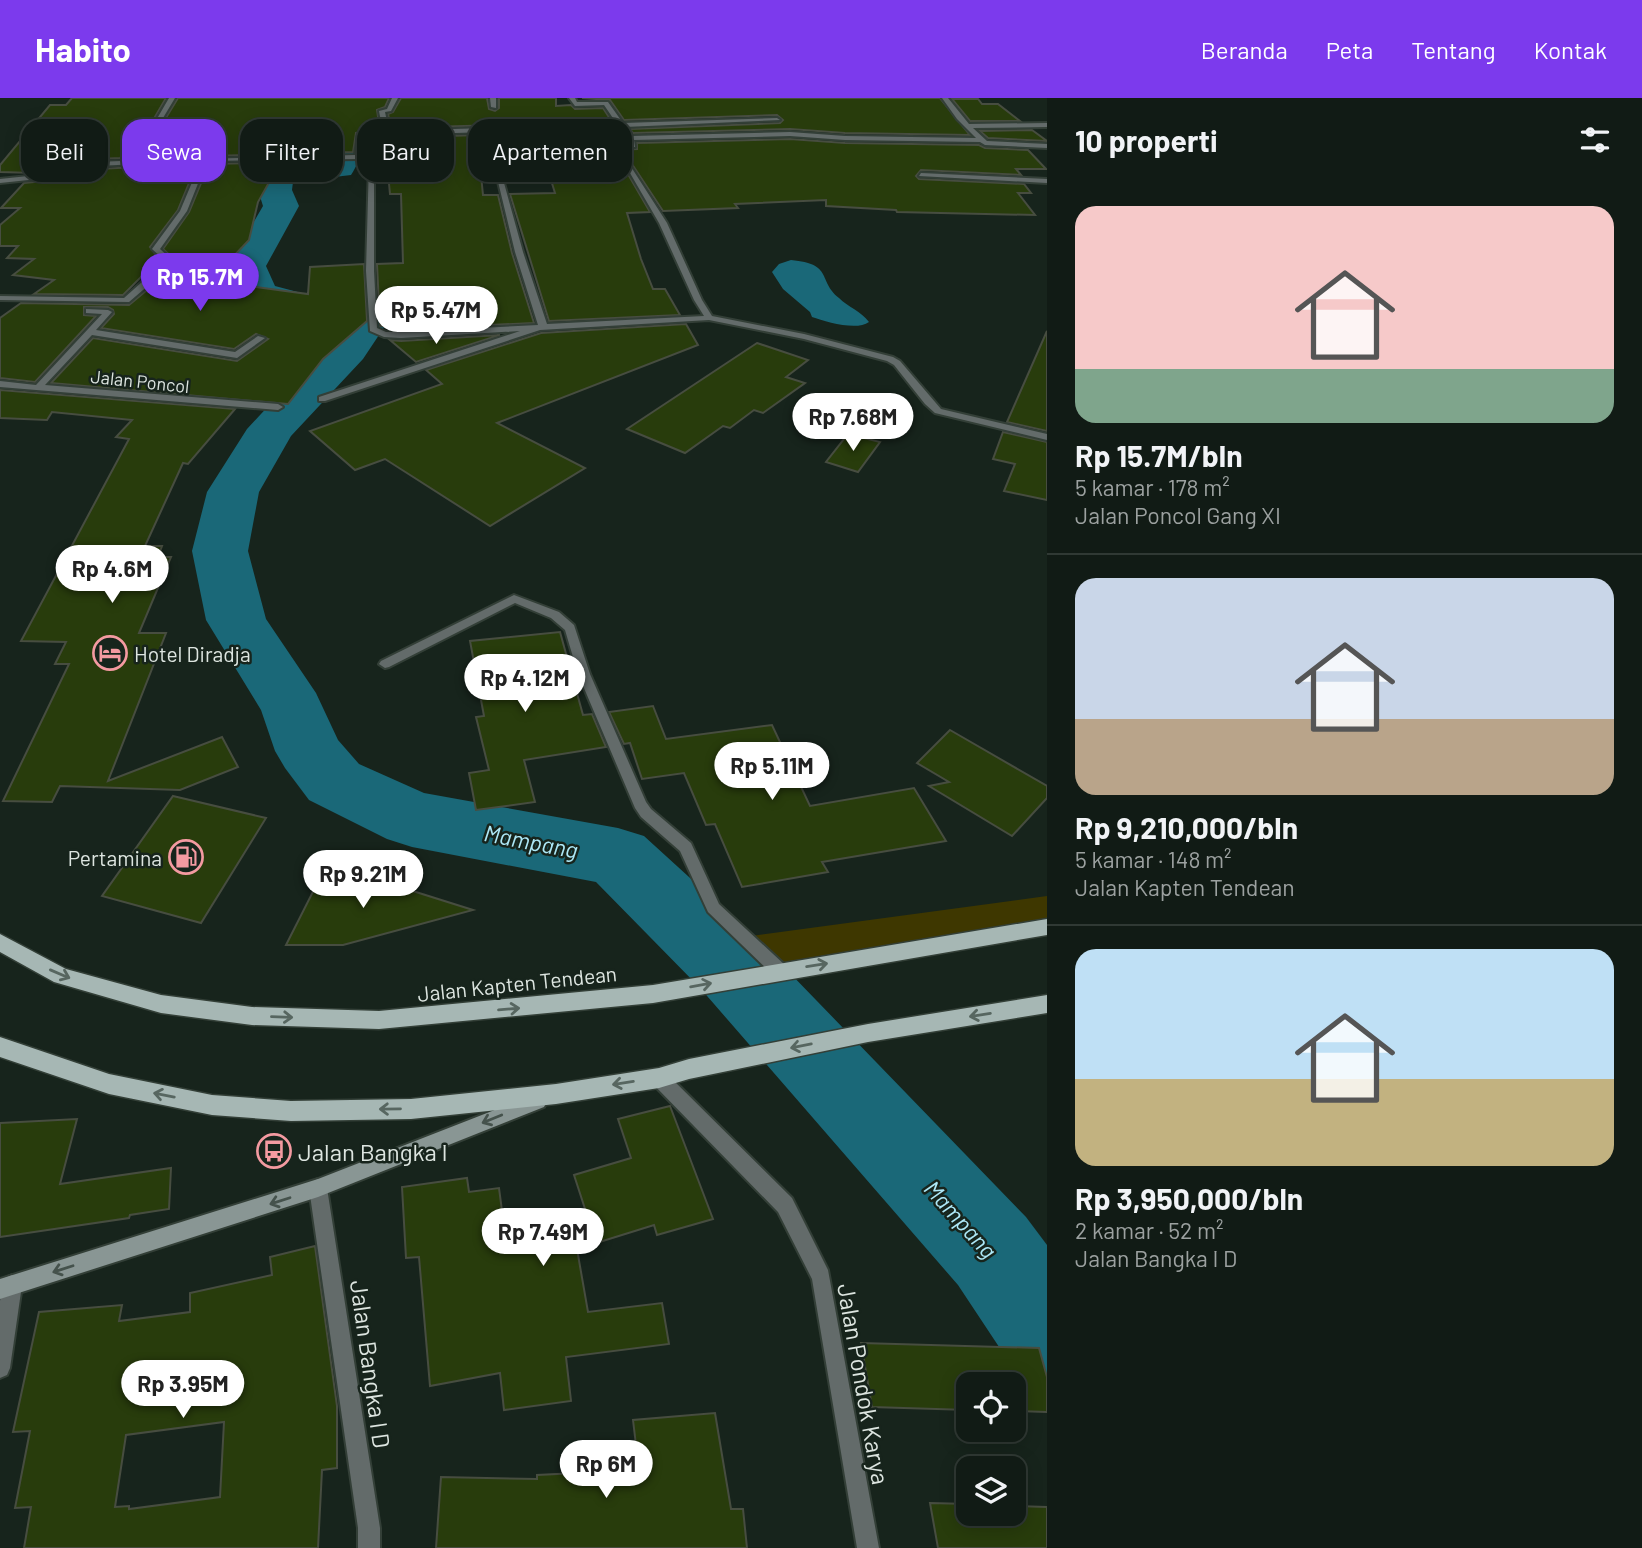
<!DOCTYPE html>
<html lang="id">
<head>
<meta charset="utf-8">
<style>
	:root { --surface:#111b15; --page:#1a241e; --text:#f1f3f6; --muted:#9ca1a0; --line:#303934; --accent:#7c3aed }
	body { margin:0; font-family:Barlow,sans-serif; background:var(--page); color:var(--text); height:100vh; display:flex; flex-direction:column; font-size:26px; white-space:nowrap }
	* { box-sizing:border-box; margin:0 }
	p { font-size:23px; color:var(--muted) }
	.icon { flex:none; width:38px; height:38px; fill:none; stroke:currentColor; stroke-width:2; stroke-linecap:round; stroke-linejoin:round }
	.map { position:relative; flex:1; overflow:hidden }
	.sheet { display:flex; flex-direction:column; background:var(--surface); width:595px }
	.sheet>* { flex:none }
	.banner { position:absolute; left:21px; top:21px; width:665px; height:63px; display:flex; gap:14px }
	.buttons { position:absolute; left:956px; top:1274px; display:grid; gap:14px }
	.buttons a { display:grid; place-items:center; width:70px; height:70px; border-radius:14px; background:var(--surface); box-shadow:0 4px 18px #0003,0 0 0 2px var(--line); font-size:35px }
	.price { position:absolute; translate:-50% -60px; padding:0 16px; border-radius:24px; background:#fff; color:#222; font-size:23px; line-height:46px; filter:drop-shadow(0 2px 4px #0008) }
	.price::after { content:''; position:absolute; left:50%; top:42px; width:21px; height:16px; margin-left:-10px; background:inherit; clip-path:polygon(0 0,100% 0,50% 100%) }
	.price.on { background:var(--accent); color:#fff }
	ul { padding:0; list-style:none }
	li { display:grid; align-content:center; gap:14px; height:371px; padding:0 28px }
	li+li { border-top:2px solid var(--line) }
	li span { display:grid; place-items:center; height:217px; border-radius:21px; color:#555 }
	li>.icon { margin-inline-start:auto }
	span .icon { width:126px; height:126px; fill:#fffc; stroke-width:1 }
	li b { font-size:30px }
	h2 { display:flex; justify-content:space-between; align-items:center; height:84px; padding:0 28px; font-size:30px }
	.tag { padding:0 24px; border-radius:21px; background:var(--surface); box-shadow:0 4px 18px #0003,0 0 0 2px var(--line); font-size:24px; line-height:63px }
	.tag.on { background:var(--accent); color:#fff }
	header { display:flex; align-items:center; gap:42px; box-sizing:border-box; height:98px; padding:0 35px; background:var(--accent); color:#fff }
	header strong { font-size:33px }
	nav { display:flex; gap:38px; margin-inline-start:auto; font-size:24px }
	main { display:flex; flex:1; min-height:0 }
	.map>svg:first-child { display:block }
	.green { fill:#3e3700 }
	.water { fill:#1a6878 }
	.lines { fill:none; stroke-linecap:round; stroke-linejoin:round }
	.river { fill:#1a6878; fill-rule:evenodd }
	.building { fill:#283c0c; stroke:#474d40; stroke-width:2; fill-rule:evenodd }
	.street-casing { stroke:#333f37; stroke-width:4 }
	.secondary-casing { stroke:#333f37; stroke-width:4 }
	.primary-casing { stroke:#333f37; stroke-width:3 }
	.street { fill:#636b6a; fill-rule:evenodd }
	.secondary { fill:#899694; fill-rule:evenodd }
	.primary { fill:#a6b7b4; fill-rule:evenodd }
	.oneway { stroke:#576660 }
	.oneway2 { stroke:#45524c }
	.labels { text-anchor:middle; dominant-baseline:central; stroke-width:5; stroke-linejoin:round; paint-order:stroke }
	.far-street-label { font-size:18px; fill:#dde5e0; stroke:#17241c }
	.poi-label { font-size:21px; fill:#dde5e0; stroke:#17241c; text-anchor:start }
	.street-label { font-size:21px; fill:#dde5e0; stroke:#17241c }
	.water-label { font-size:23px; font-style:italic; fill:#ade8f7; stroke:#17241c }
	.near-poi-label { font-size:24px; fill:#dde5e0; stroke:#17241c; text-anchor:start }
	.near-street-label { font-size:24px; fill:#dde5e0; stroke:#17241c }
</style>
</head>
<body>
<header>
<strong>Habito</strong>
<nav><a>Beranda</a><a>Peta</a><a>Tentang</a><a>Kontak</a></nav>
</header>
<main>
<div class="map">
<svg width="1047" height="1450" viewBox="0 0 1047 1450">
	<rect width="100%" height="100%" fill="#17241c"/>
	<!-- green -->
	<polygon class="green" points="1047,798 1047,829 780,873 743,839"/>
	<!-- water -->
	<path class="water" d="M791,162c43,4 26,20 48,38 9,9 22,13 30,24 -12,9 -43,0 -57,-5l-2,-5 -27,-23 -11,-17 7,-8z"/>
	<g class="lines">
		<!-- river -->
		<path class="river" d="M282,0h31c10,12 27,14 39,24 15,14 9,39 -1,53l-58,7 -1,8 7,16 -33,60 9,20 106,28 6,9 -24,36 -72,77 -32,56 -11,59 18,68 50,74 22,47 21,24 65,29 194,35 26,8 113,103 269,278 21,28v135l-36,-15 -53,-80 -257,-296 -105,-107 -184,-35 -25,-8 -78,-39 -24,-32 -10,-17 -14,-41 -55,-90 -14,-69 15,-59 40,-63 93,-100 -96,-26 -16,-37 35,-60c-5,-15 -7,-26 2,-39l60,-8 5,-15 -3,-10 -31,-18z"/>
	</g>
	<!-- building -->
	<g class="building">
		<polygon points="72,0 166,0 142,41 129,48 120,60 96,61 74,70 34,75 0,74 0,67 50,7 66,7"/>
		<polygon points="178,0 389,0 385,9 377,12 380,32 356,35 353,54 133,60 137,54 150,46"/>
		<polygon points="401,0 487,0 489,11 495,13 499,10 499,0 556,0 556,8 571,7 575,11 603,10 612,24 391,30 388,16 393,14"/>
		<polygon points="582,0 940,0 970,37 845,35 790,31 633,35 630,31 780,25 783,22 777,17 624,22 610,2"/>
		<polygon points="952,1 978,1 982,6 998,6 1020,23 970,23"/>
		<polygon points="618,32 625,44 608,44 605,50 570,50 559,34 537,35"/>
		<polygon points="1032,32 1047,43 988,40 980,33"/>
		<polygon points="477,37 483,97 498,97 512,155 534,225 401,231 380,228 377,166 403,165 401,96 390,96 386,54 364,54 365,41"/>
		<polygon points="538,40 553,42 564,59 612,60 617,56 617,52 637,51 637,45 790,41 845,45 979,47 985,50 1028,52 1046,71 1016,71 1021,77 921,72 916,78 919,81 1024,86 1031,95 1018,95 1035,117 897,114 896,112 826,108 826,102 735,106 738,110 663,113 628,60 625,59 621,64 650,114 627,115 641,161 653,191 665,191 680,217 549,223 510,96 555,95"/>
		<polygon points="305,64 304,68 287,69 286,72 276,72 258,104 249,142 210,183 308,196 310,169 364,166 367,223 323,261 288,306 51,285 93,240 237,263 268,241 256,236 234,251 101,230 114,216 113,212 108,209 84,209 84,217 96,218 35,284 0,280 0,220 21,205 129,207 159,182 174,161 163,151 189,114 209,66"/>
		<polygon points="197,66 178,112 150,149 159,161 123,197 34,196 54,182 13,177 34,161 7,160 18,148 0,148 0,127 20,110 1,110 24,85 76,80 98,71"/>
		<polygon points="686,226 698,247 497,325 585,370 490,428 385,361 355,372 310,333 442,286 426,272 541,235"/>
		<polygon points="1047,233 1047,333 1007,324"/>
		<polygon points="500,237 416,264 390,242 401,243"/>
		<polygon points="757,245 808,262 786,279 805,285 763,315 754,312 730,330 723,328 685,355 627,331"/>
		<polygon points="0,292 235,311 188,366 183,365 145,448 162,448 158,459 171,459 139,535 166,535 108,683 222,639 238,669 180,692 60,688 52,704 3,703 69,566 55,566 66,544 21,543 129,341 116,339 132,322 52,314 47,322 0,320"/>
		<polygon points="1003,334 1047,344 1047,402 1004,393 1015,366 993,361"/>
		<polygon points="848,336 880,344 858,374 826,364"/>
		<polygon points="560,534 583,617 592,616 606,649 524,662 535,704 476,712 469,675 489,672 476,619 484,618 470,543"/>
		<polygon points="653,608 666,641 772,627 810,708 914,690 946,743 822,764 828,774 742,789 715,726 706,727 684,675 642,681 630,645 624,646 609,614"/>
		<polygon points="950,632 1047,688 1047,700 1012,738 929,688 949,684 917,665"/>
		<polygon points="173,698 266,720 201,825 102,798"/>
		<polygon points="327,766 473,812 343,847 286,847"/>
		<polygon points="670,1008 713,1121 657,1137 654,1127 577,1151 588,1214 662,1205 669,1246 566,1259 571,1303 504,1312 500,1275 430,1288 419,1159 406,1160 402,1089 467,1080 469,1094 499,1090 504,1128 586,1114 574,1077 631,1060 618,1021"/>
		<polygon points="77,1021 60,1086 171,1070 169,1111 130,1117 129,1120 0,1139 0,1025"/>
		<path d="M315,1148l22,160v62l-15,2 -4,78h-294l7,-41 -16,1 15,-77 -17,1 26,-120 83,-7 -3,16 71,-9v-19l82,-18 -2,-18zM224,1324l-4,75 -91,12v-3l-14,1 11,-72z"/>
		<polygon points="861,1245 1039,1250 1047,1279 1047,1314 1013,1313 1013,1286 968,1286 968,1312 872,1309"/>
		<polygon points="715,1315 731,1411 743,1411 747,1450 436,1450 441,1379 537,1381 537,1377 639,1372 633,1322"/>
		<polygon points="930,1405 968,1406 968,1416 1013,1416 1013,1408 1047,1409 1047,1450 938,1450"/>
	</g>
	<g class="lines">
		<!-- street casing -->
		<g class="street-casing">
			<g id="street">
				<polygon points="169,0 175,0 148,45 135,52 128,63 355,57 358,37 383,34 379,13 387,11 392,0 398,0 391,13 385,14 389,33 617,26 604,7 575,8 569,0 575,0 577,4 608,4 623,25 777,20 780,22 625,29 632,38 790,34 845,38 976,40 957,21 942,0 948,0 969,26 1047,25 1047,29 973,30 987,43 1047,46 1047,50 985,47 980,44 845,42 790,38 634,42 635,49 614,50 615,55 612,57 564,56 555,40 539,38 559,37 568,53 608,53 608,47 629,46 620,29 490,34 523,154 547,226 704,218 694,202 659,125 623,63 626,61 667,125 702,202 712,218 804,236 893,259 900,263 941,311 1047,336 1047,342 935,315 925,306 894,267 887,263 804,241 709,222 540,232 325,303 319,303 319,299 520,233 401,240 384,239 370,233 366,173 369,64 374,65 374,173 377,230 386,234 401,234 538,227 515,154 486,34 365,38 363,39 361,59 358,61 207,63 187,113 160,151 171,161 157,180 129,204 0,202 0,198 124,200 151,176 163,161 152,151 180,113 201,63 97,68 76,77 0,85 0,81 75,73 96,64 121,63 131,50 144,43"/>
				<polygon points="490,0 496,0 496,10 491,9"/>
				<polygon points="921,75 1047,81 1047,85 919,78"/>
				<polygon points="86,211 108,212 112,214 96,232 235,254 258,238 265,240 237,260 92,237 45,287 278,306 283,309 278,312 0,289 0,283 36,287 102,216 86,215"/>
				<polygon points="514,497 559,514 574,527 590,576 646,704 651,711 691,745 719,806 786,868 788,873 786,878 780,880 774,878 708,814 680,753 641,719 635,710 578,576 565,532 551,520 515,505 389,569 385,570 379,566 381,563"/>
				<polygon points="659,972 665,974 792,1100 828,1172 879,1450 857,1450 812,1181 778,1114 653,986 651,980 653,974"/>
				<polygon points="318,1081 324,1084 327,1090 380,1430 380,1450 358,1450 358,1430 309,1090 312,1084"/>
				<polygon points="12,1177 19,1180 22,1187 10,1270 7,1277 0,1280 0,1203 5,1180"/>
			</g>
		</g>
		<!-- secondary casing -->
		<g class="secondary-casing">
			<polygon id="secondary" points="538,995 544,997 547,1003 544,1009 318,1099 0,1201 0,1181 318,1081"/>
		</g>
		<!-- primary casing -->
		<g class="primary-casing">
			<g id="primary">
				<polygon points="1047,821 1047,837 653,905 379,931 252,927 161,915 54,884 0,854 0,836 66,871 161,897 252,909 379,913 653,887"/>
				<polygon points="1047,897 1047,915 868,944 689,981 659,990 556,1006 411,1021 291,1023 212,1017 109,996 0,959 0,939 109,976 212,997 291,1003 411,1001 556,986 659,970 689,961 868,926"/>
			</g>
		</g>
		<!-- street -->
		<use href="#street" class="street"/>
		<!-- secondary -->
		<use href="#secondary" class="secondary"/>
		<!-- primary -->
		<use href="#primary" class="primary"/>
	</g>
	<!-- one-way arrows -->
	<defs><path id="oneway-shaft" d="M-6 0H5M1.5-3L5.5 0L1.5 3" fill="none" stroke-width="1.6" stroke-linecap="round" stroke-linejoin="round" transform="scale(1.75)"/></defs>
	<g class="oneway">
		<use href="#oneway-shaft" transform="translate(817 867) rotate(-9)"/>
		<use href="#oneway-shaft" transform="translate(60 876) rotate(23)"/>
		<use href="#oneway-shaft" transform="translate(701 887) rotate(-10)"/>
		<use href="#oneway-shaft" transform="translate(509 911) rotate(-5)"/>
		<use href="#oneway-shaft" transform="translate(980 917) rotate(171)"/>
		<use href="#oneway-shaft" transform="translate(282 919) rotate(2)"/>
		<use href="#oneway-shaft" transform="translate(801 948) rotate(169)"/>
		<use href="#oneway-shaft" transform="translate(623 985) rotate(171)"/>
		<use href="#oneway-shaft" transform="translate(164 997) rotate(-169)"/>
		<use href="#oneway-shaft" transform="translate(390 1011) rotate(179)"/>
	</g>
	<g class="oneway2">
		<use href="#oneway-shaft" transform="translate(492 1021) rotate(158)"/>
		<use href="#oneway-shaft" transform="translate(280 1103) rotate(162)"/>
		<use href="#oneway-shaft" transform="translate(63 1171) rotate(162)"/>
	</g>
	<!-- icons -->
	<defs>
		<g id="hotel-ring" transform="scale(1.75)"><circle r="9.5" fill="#17241c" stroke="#f49aa1" stroke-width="1.5"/><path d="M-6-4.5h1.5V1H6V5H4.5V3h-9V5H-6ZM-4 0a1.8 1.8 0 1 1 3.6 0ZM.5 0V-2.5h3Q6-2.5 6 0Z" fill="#f49aa1"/></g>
		<g id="fuel-ring" transform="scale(1.75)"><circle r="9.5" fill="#17241c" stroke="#f49aa1" stroke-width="1.5"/><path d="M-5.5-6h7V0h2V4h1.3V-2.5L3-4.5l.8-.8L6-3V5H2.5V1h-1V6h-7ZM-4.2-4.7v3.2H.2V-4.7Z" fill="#f49aa1"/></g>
		<g id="bus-ring" transform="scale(1.75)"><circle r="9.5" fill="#17241c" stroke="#f49aa1" stroke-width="1.5"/><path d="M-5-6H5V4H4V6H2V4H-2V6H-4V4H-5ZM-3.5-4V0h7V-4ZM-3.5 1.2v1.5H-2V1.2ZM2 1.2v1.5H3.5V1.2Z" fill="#f49aa1"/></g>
	</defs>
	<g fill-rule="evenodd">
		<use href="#hotel-ring" x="110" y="555"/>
		<use href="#fuel-ring" x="186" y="759"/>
		<use href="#bus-ring" x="274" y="1053"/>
	</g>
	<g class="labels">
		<!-- far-street labels -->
		<g class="far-street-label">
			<text transform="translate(140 283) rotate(6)">Jalan Poncol</text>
		</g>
		<!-- poi labels -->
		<g class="poi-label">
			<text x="134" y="555">Hotel Diradja</text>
			<text x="162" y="759" text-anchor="end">Pertamina</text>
		</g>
		<!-- street labels -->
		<g class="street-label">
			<text transform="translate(517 885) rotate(-6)">Jalan Kapten Tendean</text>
		</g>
		<!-- water labels -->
		<g class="water-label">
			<text transform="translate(531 743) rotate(11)">Mampang</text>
			<text transform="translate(961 1121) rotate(48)">Mampang</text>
		</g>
		<!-- near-poi labels -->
		<g class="near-poi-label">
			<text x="298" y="1053">Jalan Bangka I</text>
		</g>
		<!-- near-street labels -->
		<g class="near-street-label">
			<text transform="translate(371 1266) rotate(82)">Jalan Bangka I D</text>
			<text transform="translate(864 1286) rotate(80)">Jalan Pondok Karya</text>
		</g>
	</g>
</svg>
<div class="buttons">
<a><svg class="icon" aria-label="locate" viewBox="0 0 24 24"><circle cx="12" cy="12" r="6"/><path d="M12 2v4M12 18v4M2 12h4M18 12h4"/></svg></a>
<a><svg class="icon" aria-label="layers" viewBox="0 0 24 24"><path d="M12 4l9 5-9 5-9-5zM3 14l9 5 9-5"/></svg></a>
</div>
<b class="price on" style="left:200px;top:215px">Rp 15.7M</b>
<b class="price" style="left:436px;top:248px">Rp 5.47M</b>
<b class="price" style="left:853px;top:355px">Rp 7.68M</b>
<b class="price" style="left:112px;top:507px">Rp 4.6M</b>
<b class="price" style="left:525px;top:616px">Rp 4.12M</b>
<b class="price" style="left:772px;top:704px">Rp 5.11M</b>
<b class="price" style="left:363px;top:812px">Rp 9.21M</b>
<b class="price" style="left:543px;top:1170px">Rp 7.49M</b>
<b class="price" style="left:183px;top:1322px">Rp 3.95M</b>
<b class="price" style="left:606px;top:1402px">Rp 6M</b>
<div class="banner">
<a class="tag">Beli</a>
<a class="tag on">Sewa</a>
<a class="tag">Filter</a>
<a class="tag">Baru</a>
<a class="tag">Apartemen</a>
</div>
</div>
<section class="sheet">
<h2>10 properti<svg class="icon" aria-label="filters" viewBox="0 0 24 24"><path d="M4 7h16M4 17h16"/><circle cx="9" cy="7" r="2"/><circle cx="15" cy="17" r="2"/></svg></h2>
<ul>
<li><span style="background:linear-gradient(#f6c9c9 75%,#7fa58c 0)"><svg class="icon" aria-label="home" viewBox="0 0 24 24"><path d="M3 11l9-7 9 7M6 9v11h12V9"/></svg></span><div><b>Rp 15.7M/bln</b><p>5 kamar · 178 m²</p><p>Jalan Poncol Gang XI</p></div></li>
<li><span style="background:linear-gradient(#c9d6e8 65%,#b9a48a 0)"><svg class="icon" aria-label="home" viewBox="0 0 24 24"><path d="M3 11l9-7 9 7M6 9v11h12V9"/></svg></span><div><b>Rp 9,210,000/bln</b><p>5 kamar · 148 m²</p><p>Jalan Kapten Tendean</p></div></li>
<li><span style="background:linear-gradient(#bfe0f5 60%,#c2b280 0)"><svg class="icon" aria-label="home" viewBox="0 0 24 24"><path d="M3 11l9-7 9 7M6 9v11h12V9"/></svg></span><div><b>Rp 3,950,000/bln</b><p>2 kamar · 52 m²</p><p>Jalan Bangka I D</p></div></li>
</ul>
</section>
</main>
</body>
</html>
